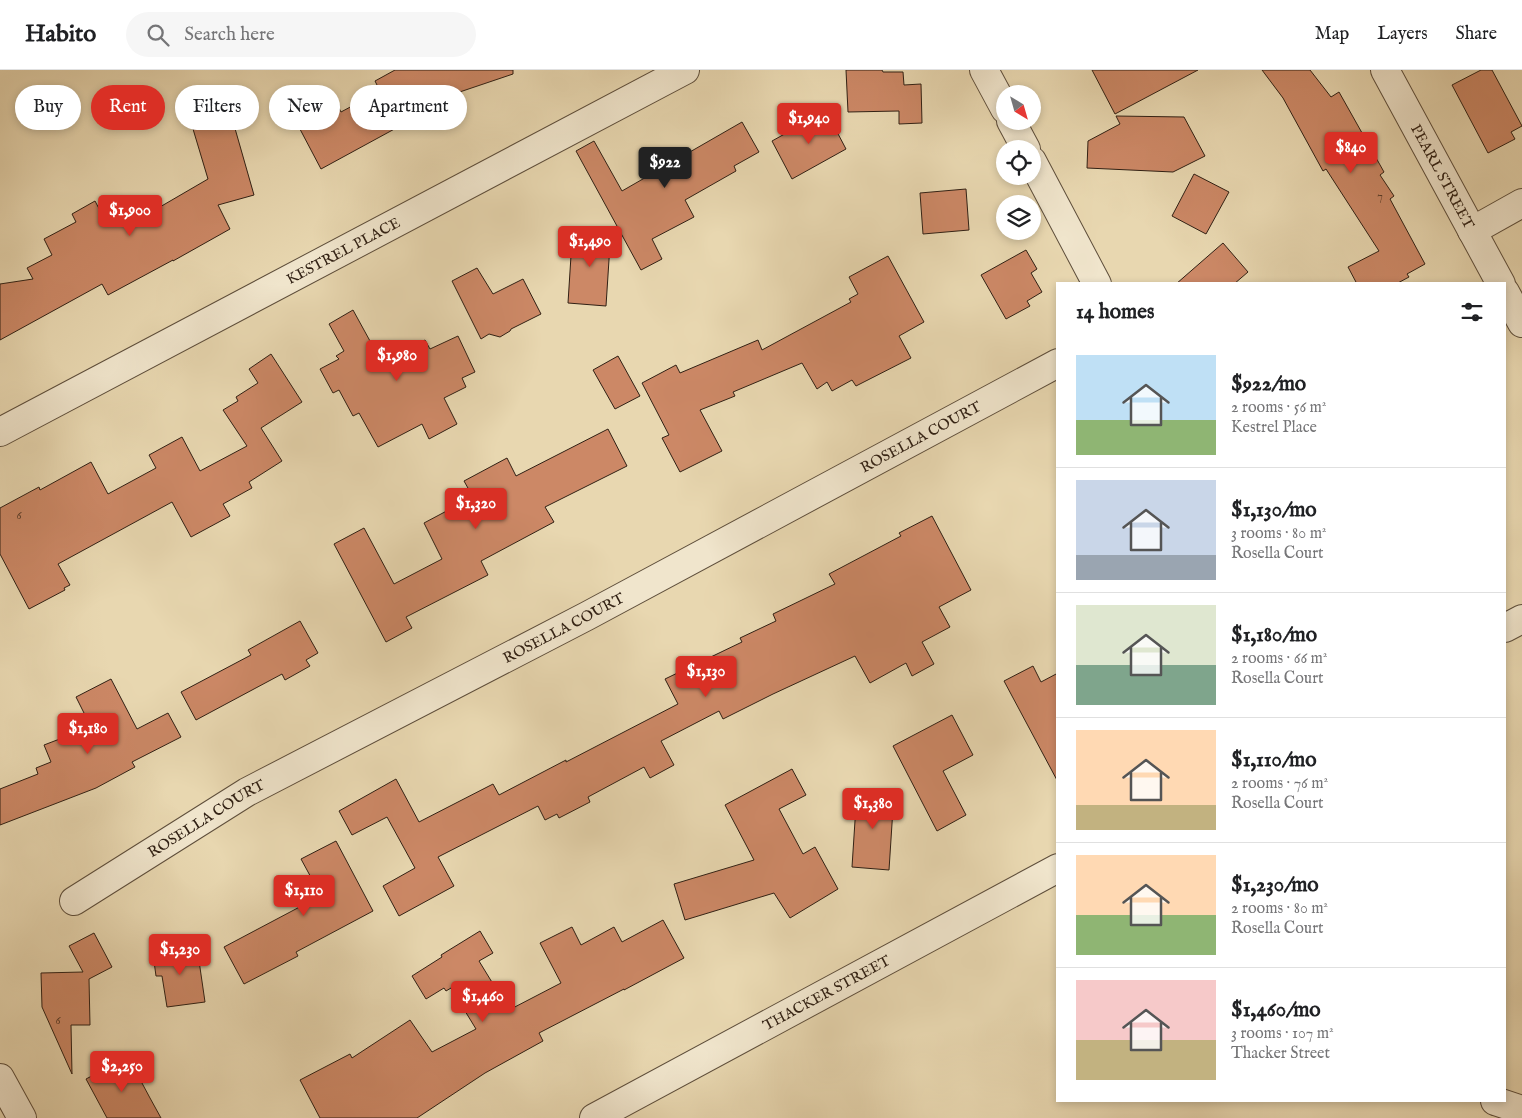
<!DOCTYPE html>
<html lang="en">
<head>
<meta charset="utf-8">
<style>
	:root { --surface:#fff; --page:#f6f6f6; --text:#202124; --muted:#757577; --line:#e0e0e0; --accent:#d93025 }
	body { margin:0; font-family:"IM FELL English",serif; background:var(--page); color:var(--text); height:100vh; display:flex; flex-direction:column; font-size:19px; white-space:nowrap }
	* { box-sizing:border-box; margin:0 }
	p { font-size:16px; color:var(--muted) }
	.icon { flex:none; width:28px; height:28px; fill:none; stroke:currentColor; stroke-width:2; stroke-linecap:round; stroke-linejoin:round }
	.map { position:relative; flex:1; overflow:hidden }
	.sheet { position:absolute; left:1056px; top:212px; width:450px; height:820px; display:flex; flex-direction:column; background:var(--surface); border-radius:0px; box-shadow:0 2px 8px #0003 }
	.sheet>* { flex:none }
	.hud { position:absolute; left:15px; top:15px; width:475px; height:45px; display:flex; gap:10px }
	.needle { width:32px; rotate:143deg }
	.fabs { position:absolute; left:996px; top:15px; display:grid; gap:10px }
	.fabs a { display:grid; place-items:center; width:45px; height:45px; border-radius:50%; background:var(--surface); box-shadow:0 2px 8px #0003; font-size:25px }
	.price { position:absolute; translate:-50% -42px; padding:0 11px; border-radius:5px; background:var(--accent); color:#fff; font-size:16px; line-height:32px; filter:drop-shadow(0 1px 2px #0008) }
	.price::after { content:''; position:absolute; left:50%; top:30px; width:15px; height:11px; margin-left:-8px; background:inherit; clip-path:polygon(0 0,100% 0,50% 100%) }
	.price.active { background:#222; color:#fff }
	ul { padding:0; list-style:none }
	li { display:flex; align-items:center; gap:15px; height:125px; padding:0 20px }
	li+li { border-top:1px solid var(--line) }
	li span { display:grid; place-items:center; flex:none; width:140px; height:100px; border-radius:0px; color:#555 }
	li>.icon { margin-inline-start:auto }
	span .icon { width:60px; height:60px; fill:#fffc; stroke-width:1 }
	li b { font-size:21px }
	h2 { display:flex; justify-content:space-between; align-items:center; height:60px; padding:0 20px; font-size:21px }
	.chip { padding:0 18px; border-radius:22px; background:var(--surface); box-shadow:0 2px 8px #0003; font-size:18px; line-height:45px }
	.chip.active { background:var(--accent); color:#fff }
	header { display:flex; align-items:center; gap:30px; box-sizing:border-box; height:70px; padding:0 25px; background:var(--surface); border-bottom:1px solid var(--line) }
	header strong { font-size:24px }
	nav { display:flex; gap:28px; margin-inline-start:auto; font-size:18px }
	.search { width:350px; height:45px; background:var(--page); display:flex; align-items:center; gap:12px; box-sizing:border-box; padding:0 18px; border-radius:28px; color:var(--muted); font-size:19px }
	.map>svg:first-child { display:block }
	.building { fill:#c86; stroke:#302014 }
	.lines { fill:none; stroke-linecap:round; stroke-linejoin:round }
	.minor-casing { stroke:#5e4e3b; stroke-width:30 }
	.minor { stroke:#f0e5cc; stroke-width:28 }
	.labels { text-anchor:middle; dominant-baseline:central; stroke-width:4; stroke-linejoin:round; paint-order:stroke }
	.number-label { font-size:12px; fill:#573a28 }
	.street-label { font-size:15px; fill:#302014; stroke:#f0e5cc }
</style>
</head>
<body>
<header>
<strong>Habito</strong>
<div class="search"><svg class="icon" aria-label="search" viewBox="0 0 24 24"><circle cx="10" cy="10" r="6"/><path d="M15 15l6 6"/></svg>Search here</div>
<nav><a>Map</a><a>Layers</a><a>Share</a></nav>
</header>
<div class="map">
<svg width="1522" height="1048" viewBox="0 0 1522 1048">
	<rect width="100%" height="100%" fill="#e8d7b0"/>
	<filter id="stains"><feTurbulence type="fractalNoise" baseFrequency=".004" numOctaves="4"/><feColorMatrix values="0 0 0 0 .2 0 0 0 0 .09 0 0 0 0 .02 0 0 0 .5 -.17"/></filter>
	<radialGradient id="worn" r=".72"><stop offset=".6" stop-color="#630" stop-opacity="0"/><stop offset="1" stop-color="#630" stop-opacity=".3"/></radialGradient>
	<!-- building -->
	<g class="building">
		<polygon points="395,0 513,0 513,4 430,32 433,38 321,99 292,44 331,23 341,42 380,21 375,11"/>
		<polygon points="846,0 882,0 883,2 903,2 904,15 921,14 922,53 899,54 899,41 848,42"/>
		<polygon points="1092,0 1198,0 1115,44"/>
		<polygon points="1262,0 1310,0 1331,27 1339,22 1384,102 1380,105 1394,126 1390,129 1425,194 1407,204 1409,207 1396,214 1357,214 1348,197 1379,181 1326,99 1323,101 1283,28"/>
		<polygon points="1481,0 1492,0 1522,56 1511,62 1515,69 1488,83 1452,15"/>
		<polygon points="826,41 846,79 792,109 772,71"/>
		<polygon points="1116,46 1184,47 1205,86 1173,102 1087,98 1088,71 1120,54"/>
		<polygon points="232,48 254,125 218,135 230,159 173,191 173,190 108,225 102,214 0,270 0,214 33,209 27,198 52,185 44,169 76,152 72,144 95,131 104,148 132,132 141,148 208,109 193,59"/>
		<polygon points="742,52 759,82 734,96 736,101 685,130 694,147 652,169 662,189 641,200 576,81 594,71 622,121"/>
		<polygon points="1194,104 1229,122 1206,164 1172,146"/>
		<polygon points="966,119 969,160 923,164 920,123"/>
		<polygon points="586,158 611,159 606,236 568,233 572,170 585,171"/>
		<polygon points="1223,173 1248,202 1234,214 1176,214"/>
		<polygon points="1026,180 1037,199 1031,203 1042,222 1027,231 1030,236 1006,249 981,205"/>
		<polygon points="888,186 924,252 899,266 911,288 856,316 852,310 832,321 827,312 817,319 802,293 733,322 735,326 700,340 722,381 680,402 662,368 669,365 642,313 676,295 680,303 758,270 762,280 851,232 849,229 858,224 849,207"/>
		<polygon points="477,198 493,224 523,209 541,244 511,259 510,261 500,267 489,264 481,269 452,211"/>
		<polygon points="353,240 381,291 425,270 430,279 458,266 475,302 462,308 466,317 444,328 457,354 429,369 422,354 378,377 359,343 353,346 339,320 333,323 320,299 339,289 336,286 344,281 329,254"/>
		<polygon points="271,284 302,332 261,358 282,391 249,412 252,418 223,434 230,446 191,467 172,432 58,494 70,515 64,518 65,520 29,539 0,484 0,438 39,417 40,420 91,392 108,424 156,398 149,385 182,367 200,401 247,376 223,340 238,331 236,327 258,313 249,299"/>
		<polygon points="618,286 640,326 615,339 593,300"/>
		<polygon points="608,359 627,396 545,437 554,452 481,491 488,505 406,547 412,558 386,572 334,474 364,458 394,514 442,489 424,453 473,427 464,411 507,388 516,406"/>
		<polygon points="932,446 971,520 939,537 950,557 922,572 934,594 912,606 906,593 870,613 855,586 773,624 723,649 719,641 661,671 674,695 650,708 644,697 588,727 590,732 559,748 557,744 545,750 538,736 438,787 454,816 399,846 383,816 415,798 387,747 352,765 339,741 396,709 419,752 493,714 499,725 566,690 566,692 678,634 665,609 742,572 740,568 776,551 773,544 835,514 829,504 901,466 899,463"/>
		<polygon points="300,551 318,583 306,590 310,596 285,610 282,604 196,650 181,622 251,585 248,580"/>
		<polygon points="1033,596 1041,612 1058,603 1058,712 1004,611"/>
		<polygon points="111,609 137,659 168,643 181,667 132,692 135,697 96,718 0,755 0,719 38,704 36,698 51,692 44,675 91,657 76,627"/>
		<polygon points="952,645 973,685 943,701 966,745 937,761 893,676"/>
		<polygon points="792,699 806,725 779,739 803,784 815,777 838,819 790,848 774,823 685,850 674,814 754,790 725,735"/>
		<polygon points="857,720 894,723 889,800 852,797"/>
		<polygon points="336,771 373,841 296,882 298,886 244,914 224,877 309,832 308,830 320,824 301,789"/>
		<polygon points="663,850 684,888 624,920 624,919 539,963 543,971 485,1003 417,1048 320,1048 300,1010 350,984 352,988 410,950 432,982 476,959 451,918 446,921 444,918 426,929 412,906 442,887 441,885 480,861 493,883 479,891 509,940 561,913 540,873 572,857 581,875 614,857 622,872"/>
		<polygon points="94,863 112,897 89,909 90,955 71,955 72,1004 42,937 41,903 83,902 69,876"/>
		<polygon points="197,877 205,932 167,937 162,906 156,906 153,884"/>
		<polygon points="128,987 150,1028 161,1048 107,1048 86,1009"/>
	</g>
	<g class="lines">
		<!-- minor casing -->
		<g class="minor-casing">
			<g id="minor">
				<polyline points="984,0 1005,39"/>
				<path id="s1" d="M1385,0l116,214"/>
				<polyline points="1011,51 1026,79"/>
				<polyline points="1032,91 1097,214"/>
				<polyline points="1472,161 1522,133"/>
				<polyline points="1505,222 1522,253"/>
				<path id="s2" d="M0,362l685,-362"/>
				<polyline points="1505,558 1522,549"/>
				<path id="s3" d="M74,831l173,-109 340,-176 471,-253"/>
				<polyline points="0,1008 22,1048"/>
				<polyline points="1495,1031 1522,1040"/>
				<path id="s4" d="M594,1048l464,-250"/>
			</g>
		</g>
		<!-- minor -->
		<use href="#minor" class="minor"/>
	</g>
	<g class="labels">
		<!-- number labels -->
		<g class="number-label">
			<text x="1380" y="126">7</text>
			<text x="19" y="445">6</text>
			<text x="58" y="950">6</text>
		</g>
		<!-- street labels -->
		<g class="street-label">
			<text stroke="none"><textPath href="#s1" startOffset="121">PEARL STREET</textPath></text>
			<text stroke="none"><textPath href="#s2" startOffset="388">KESTREL PLACE</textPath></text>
			<text stroke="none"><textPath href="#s3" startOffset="966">ROSELLA COURT</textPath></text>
			<text stroke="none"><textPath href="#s3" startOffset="561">ROSELLA COURT</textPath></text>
			<text stroke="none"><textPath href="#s3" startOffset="156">ROSELLA COURT</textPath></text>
			<text stroke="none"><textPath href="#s4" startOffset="264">THACKER STREET</textPath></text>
		</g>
	</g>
	<rect width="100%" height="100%" filter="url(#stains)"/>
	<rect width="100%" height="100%" fill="url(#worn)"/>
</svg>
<div class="fabs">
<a><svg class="needle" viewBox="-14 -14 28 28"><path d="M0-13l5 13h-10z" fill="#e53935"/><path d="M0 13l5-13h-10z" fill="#757577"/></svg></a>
<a><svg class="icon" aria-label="locate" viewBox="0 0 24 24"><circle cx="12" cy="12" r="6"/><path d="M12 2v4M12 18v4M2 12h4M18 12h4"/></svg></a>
<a><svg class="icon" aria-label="layers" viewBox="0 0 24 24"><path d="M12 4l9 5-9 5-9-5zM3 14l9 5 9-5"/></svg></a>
</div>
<b class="price" style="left:809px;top:75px">$1,940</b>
<b class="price" style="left:1351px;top:104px">$840</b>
<b class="price active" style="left:665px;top:119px">$922</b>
<b class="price" style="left:130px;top:167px">$1,900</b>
<b class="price" style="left:590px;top:198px">$1,490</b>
<b class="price" style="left:397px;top:312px">$1,980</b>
<b class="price" style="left:476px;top:460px">$1,320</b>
<b class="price" style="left:706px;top:628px">$1,130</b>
<b class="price" style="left:88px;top:685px">$1,180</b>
<b class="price" style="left:873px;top:760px">$1,380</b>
<b class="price" style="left:304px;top:847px">$1,110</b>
<b class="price" style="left:180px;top:906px">$1,230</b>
<b class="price" style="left:483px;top:953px">$1,460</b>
<b class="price" style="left:122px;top:1023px">$2,250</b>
<div class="hud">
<a class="chip">Buy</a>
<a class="chip active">Rent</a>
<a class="chip">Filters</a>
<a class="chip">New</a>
<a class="chip">Apartment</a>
</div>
<section class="sheet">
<h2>14 homes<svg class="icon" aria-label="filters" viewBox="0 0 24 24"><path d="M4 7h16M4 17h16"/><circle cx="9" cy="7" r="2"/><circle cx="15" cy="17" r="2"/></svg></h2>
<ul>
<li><span style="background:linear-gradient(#bfe0f5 65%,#8fb573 0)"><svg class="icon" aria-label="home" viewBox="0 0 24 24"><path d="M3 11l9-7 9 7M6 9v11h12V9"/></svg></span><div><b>$922/mo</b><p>2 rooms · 56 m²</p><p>Kestrel Place</p></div></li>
<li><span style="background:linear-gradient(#c9d6e8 75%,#9aa5b1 0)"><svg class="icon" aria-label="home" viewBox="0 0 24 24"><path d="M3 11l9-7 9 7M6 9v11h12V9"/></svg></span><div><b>$1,130/mo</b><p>3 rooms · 80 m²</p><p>Rosella Court</p></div></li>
<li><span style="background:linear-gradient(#dfe7d0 60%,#7fa58c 0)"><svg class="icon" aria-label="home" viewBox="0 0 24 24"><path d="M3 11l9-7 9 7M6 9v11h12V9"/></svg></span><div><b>$1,180/mo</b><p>2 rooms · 66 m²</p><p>Rosella Court</p></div></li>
<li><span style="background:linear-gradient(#ffd9b3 75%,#c2b280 0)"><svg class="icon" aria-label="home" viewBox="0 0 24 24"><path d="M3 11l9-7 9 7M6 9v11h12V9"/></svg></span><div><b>$1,110/mo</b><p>2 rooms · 76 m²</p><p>Rosella Court</p></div></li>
<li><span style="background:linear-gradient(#ffd9b3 60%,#8fb573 0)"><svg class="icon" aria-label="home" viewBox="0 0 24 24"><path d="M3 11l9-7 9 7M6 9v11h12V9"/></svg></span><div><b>$1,230/mo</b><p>2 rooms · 80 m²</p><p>Rosella Court</p></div></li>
<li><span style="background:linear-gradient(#f6c9c9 60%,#c2b280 0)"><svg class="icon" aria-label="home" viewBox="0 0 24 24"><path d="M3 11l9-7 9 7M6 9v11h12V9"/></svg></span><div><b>$1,460/mo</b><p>3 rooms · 107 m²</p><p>Thacker Street</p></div></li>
</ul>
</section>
</div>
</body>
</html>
